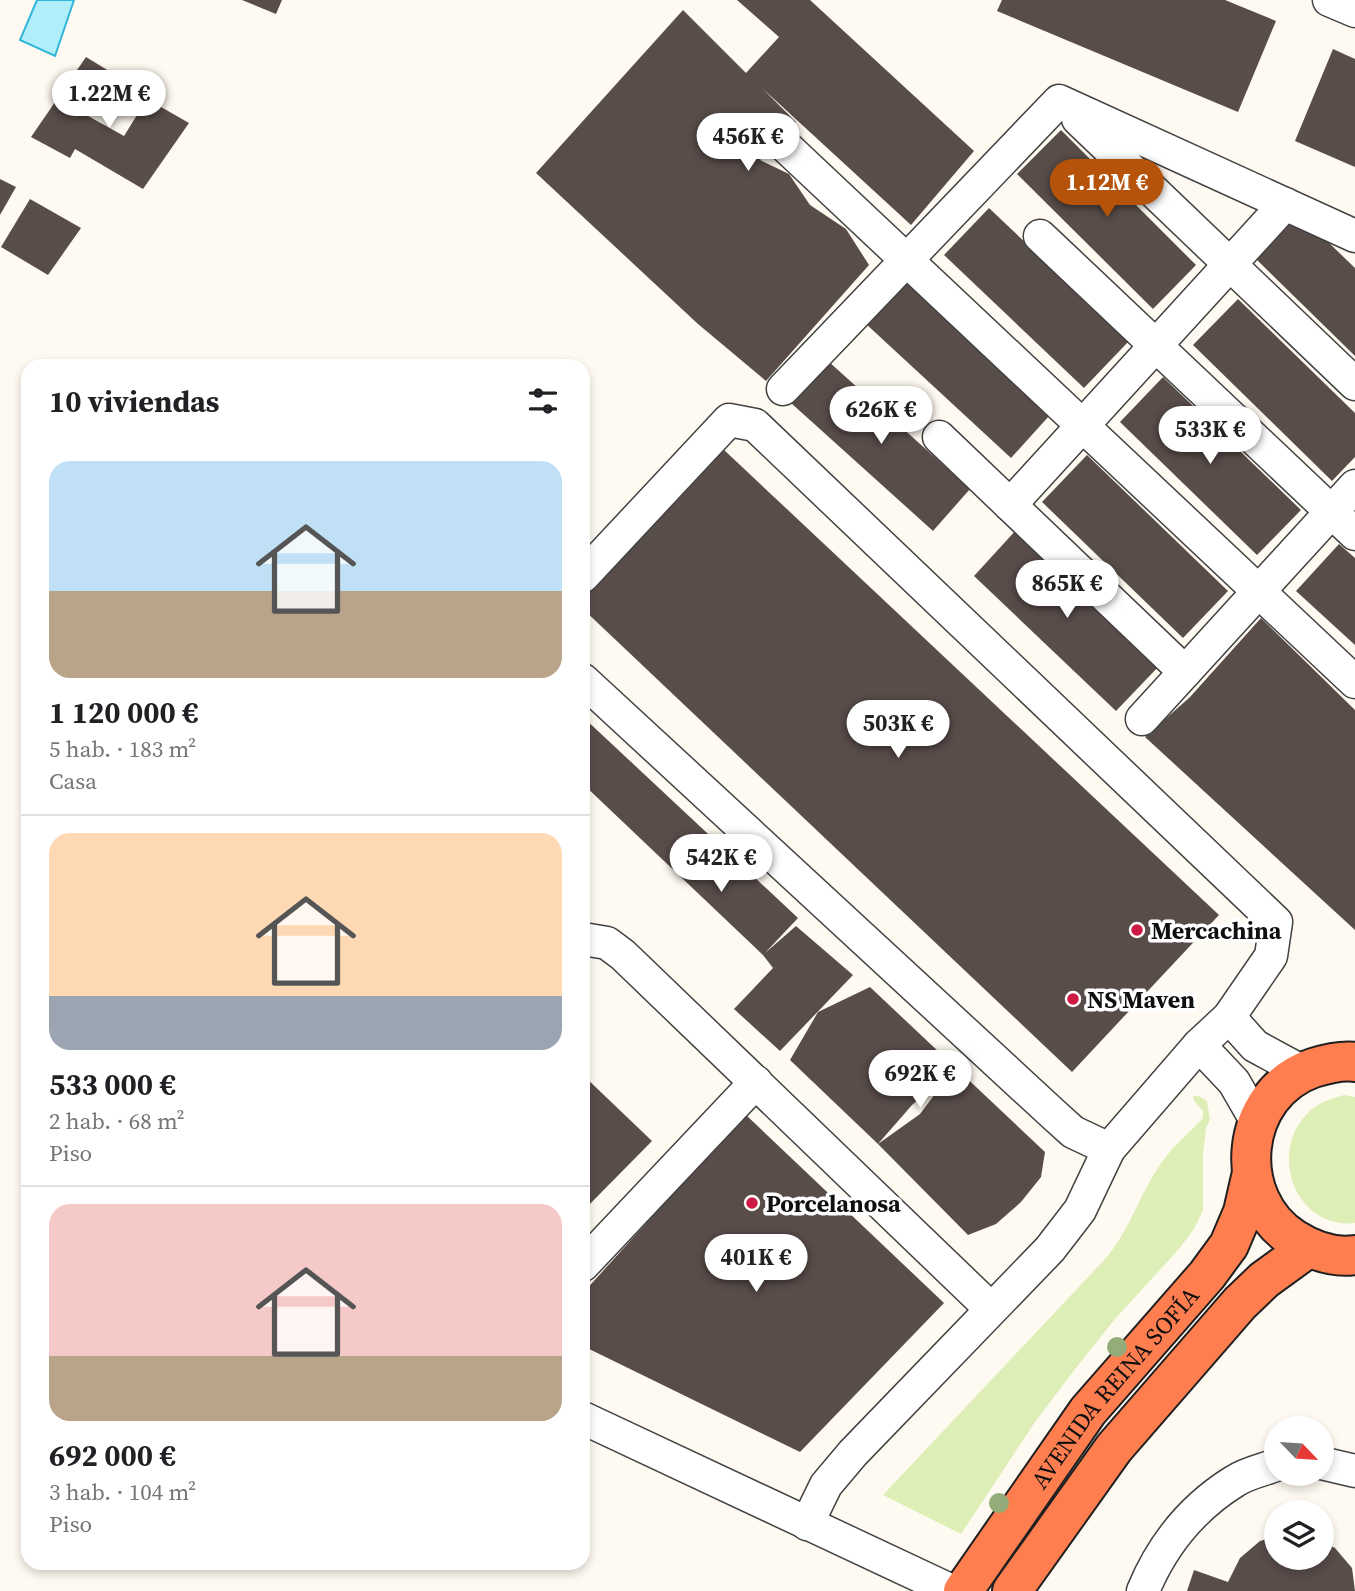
<!DOCTYPE html>
<html lang="es">
<head>
<meta charset="utf-8">
<style>
	:root { --surface:#fff; --page:#f2f2f2; --text:#202124; --muted:#757577; --line:#e0e0e0; --accent:#b45309 }
	body { margin:0; font-family:"Source Serif 4",serif; background:var(--page); color:var(--text); height:100vh; display:flex; flex-direction:column; font-size:26px; white-space:nowrap }
	* { box-sizing:border-box; margin:0 }
	p { font-size:23px; color:var(--muted) }
	.icon { flex:none; width:38px; height:38px; fill:none; stroke:currentColor; stroke-width:2; stroke-linecap:round; stroke-linejoin:round }
	.map { position:relative; flex:1; overflow:hidden }
	.side { position:absolute; left:21px; top:359px; width:569px; height:1211px; display:flex; flex-direction:column; background:var(--surface); border-radius:21px; box-shadow:0 4px 10px #0003 }
	.side>* { flex:none }
	.needle { width:46px; rotate:115deg }
	.controls { position:absolute; left:1264px; top:1416px; display:grid; gap:14px }
	.controls a { display:grid; place-items:center; width:70px; height:70px; border-radius:50%; background:var(--surface); box-shadow:0 4px 10px #0003; font-size:35px }
	.price { position:absolute; translate:-50% -60px; padding:0 16px; border-radius:24px; background:#fff; color:#222; font-size:23px; line-height:46px; filter:drop-shadow(0 2px 4px #0008) }
	.price::after { content:''; position:absolute; left:50%; top:42px; width:21px; height:16px; margin-left:-10px; background:inherit; clip-path:polygon(0 0,100% 0,50% 100%) }
	.price.on { background:var(--accent); color:#fff }
	ul { padding:0; list-style:none }
	li { display:grid; align-content:center; gap:14px; height:371px; padding:0 28px }
	li+li { border-top:2px solid var(--line) }
	li span { display:grid; place-items:center; height:217px; border-radius:21px; color:#555 }
	li>.icon { margin-inline-start:auto }
	span .icon { width:126px; height:126px; fill:#fffc; stroke-width:1 }
	li b { font-size:30px }
	h2 { display:flex; justify-content:space-between; align-items:center; height:84px; padding:0 28px; font-size:30px }
	.map>svg:first-child { display:block }
	.green { fill:#ddeeb6 }
	.water { fill:#b0eefb; stroke:#31b6d9; stroke-width:2 }
	.building { fill:#594d4a; fill-rule:evenodd }
	.lines { fill:none; stroke-linecap:round; stroke-linejoin:round }
	.minor-casing { stroke:#424242; stroke-width:35 }
	.highway-casing { stroke:#202020; stroke-width:42 }
	.minor { stroke:#fff; stroke-width:32 }
	.highway { stroke:#ff7e4f; stroke-width:38 }
	.tree { fill:#93ac7a }
	.poi-dot { fill:#cc1a44; stroke:#fff; stroke-width:2.5 }
	.labels { text-anchor:middle; dominant-baseline:central; stroke-width:7; stroke-linejoin:round; paint-order:stroke }
	.poi-label { font-size:24px; font-weight:bold; fill:#0f0f0f; stroke:#fff; text-anchor:start }
	.street-label { font-size:24px; fill:#0f0f0f; stroke:#fff }
</style>
</head>
<body>
<div class="map">
<svg width="1355" height="1591" viewBox="0 0 1355 1591">
	<rect width="100%" height="100%" fill="#fffaf1"/>
	<!-- green -->
	<g class="green">
		<path d="M1344,1095l11,2v126c-58,7 -87,-68 -49,-108 10,-12 24,-16 38,-20z"/>
		<path d="M1193,1096h6l8,5 3,19 -4,8 -3,27v55l-9,19 -15,20 -64,70 -36,45 -44,58 -74,112 -78,-39 224,-238c24,-30 33,-64 55,-95 12,-17 27,-29 41,-44v-7l-9,-10z"/>
	</g>
	<!-- water -->
	<polygon class="water" points="37,0 74,0 55,56 20,40"/>
	<!-- building -->
	<g class="building">
		<polygon points="242,0 282,0 276,14"/>
		<polygon points="737,0 810,0 974,151 911,225 762,88 796,122 760,160 789,174 810,205 846,229 869,265 766,381 698,324 536,173 683,10 746,73 779,37"/>
		<polygon points="1002,0 1225,0 1276,21 1238,112 997,11"/>
		<polygon points="1333,49 1355,59 1355,167 1295,141"/>
		<polygon points="86,57 109,71 81,112 124,136 147,99 189,123 143,189 75,149 70,158 31,137"/>
		<polygon points="1061,130 1196,265 1153,309 1017,174"/>
		<polygon points="0,179 16,187 0,215"/>
		<polygon points="30,199 81,228 48,275 1,247"/>
		<polygon points="989,208 1129,341 1084,388 944,255"/>
		<polygon points="1297,212 1355,268 1355,356 1254,257"/>
		<polygon points="904,280 1050,415 1011,458 865,323"/>
		<polygon points="1238,299 1355,413 1355,457 1332,481 1193,345"/>
		<polygon points="828,361 970,489 933,531 791,403"/>
		<polygon points="1163,377 1301,510 1257,555 1120,422"/>
		<polygon points="723,449 1219,915 1072,1072 583,609 583,591"/>
		<polygon points="1087,455 1228,591 1183,638 1042,502"/>
		<polygon points="1017,529 1160,665 1116,711 974,576"/>
		<polygon points="1339,544 1355,558 1355,645 1296,591"/>
		<polygon points="1261,618 1355,710 1355,930 1145,737 1190,697"/>
		<polygon points="583,717 798,918 765,953 796,926 853,975 780,1051 734,1009 773,968 763,955 583,784"/>
		<path d="M870,987l175,165 -4,25 -20,25 -25,22 -28,11 -90,-91 -88,-84 28,-48zM956,1066l-36,48 -42,30 34,-39z"/>
		<polygon points="583,1075 652,1141 583,1211"/>
		<polygon points="745,1114 944,1303 800,1452 583,1346 583,1293"/>
		<polygon points="1276,1536 1276,1558 1321,1558 1321,1541 1335,1548 1352,1568 1355,1591 1187,1591 1194,1570 1228,1582 1240,1558 1260,1541"/>
	</g>
	<g class="lines">
		<!-- minor casing -->
		<g class="minor-casing">
			<g id="minor">
				<polyline points="1329,0 1355,11"/>
				<polyline points="1078,119 1355,384"/>
				<polyline points="781,142 1355,682"/>
				<polyline points="1040,236 1355,534"/>
				<polyline points="783,389 1059,101 1355,236"/>
				<polyline points="939,437 1185,672"/>
				<polyline points="1010,505 1285,204"/>
				<polyline points="583,576 729,420 755,425 1276,922 1271,956 1229,1017 1199,1045 1109,1149 1080,1210 1050,1249 853,1453 826,1485 807,1524"/>
				<polyline points="583,680 1052,1113 1073,1132 1109,1149"/>
				<polyline points="1142,719 1355,486"/>
				<polyline points="583,939 607,943 623,955 991,1309"/>
				<polyline points="1229,1017 1255,1046 1303,1072"/>
				<polyline points="1199,1045 1234,1082 1257,1122"/>
				<polyline points="583,1265 756,1082"/>
				<polyline points="583,1418 952,1591"/>
				<polyline points="1321,1463 1355,1471"/>
				<path d="M1143,1591c19,-46 50,-84 92,-110 12,-8 28,-11 41,-16"/>
			</g>
		</g>
		<!-- highway casing -->
		<g class="highway-casing">
			<g id="highway">
				<path d="M1355,1062c-14,-2 -29,2 -42,6 -74,26 -83,130 -19,171 19,12 39,19 61,16"/>
				<path id="s1" d="M963,1591l125,-180 119,-136 22,-30 14,-33 8,-35"/>
				<polyline points="1012,1591 1114,1448 1240,1303 1264,1280 1308,1248"/>
			</g>
		</g>
		<!-- minor -->
		<use href="#minor" class="minor"/>
		<!-- highway -->
		<use href="#highway" class="highway"/>
	</g>
	<!-- trees -->
	<g class="tree">
		<circle cx="1117" cy="1347" r="10"/>
		<circle cx="999" cy="1503" r="10"/>
	</g>
	<!-- markers -->
	<g class="poi-dot">
		<circle cx="1137" cy="930" r="7"/>
		<circle cx="1073" cy="999" r="7"/>
		<circle cx="752" cy="1203" r="7"/>
	</g>
	<g class="labels">
		<!-- poi labels -->
		<g class="poi-label">
			<text x="1151" y="930">Mercachina</text>
			<text x="1087" y="999">NS Maven</text>
			<text x="766" y="1203">Porcelanosa</text>
		</g>
		<!-- street labels -->
		<g class="street-label">
			<text stroke="none"><textPath href="#s1" startOffset="254">AVENIDA REINA SOFÍA</textPath></text>
		</g>
	</g>
</svg>
<div class="controls">
<a><svg class="needle" viewBox="-14 -14 28 28"><path d="M0-13l5 13h-10z" fill="#e53935"/><path d="M0 13l5-13h-10z" fill="#757577"/></svg></a>
<a><svg class="icon" aria-label="layers" viewBox="0 0 24 24"><path d="M12 4l9 5-9 5-9-5zM3 14l9 5 9-5"/></svg></a>
</div>
<b class="price" style="left:109px;top:130px">1.22M €</b>
<b class="price" style="left:748px;top:173px">456K €</b>
<b class="price on" style="left:1107px;top:219px">1.12M €</b>
<b class="price" style="left:881px;top:446px">626K €</b>
<b class="price" style="left:1210px;top:466px">533K €</b>
<b class="price" style="left:1067px;top:620px">865K €</b>
<b class="price" style="left:898px;top:760px">503K €</b>
<b class="price" style="left:721px;top:894px">542K €</b>
<b class="price" style="left:920px;top:1110px">692K €</b>
<b class="price" style="left:756px;top:1294px">401K €</b>
<section class="side">
<h2>10 viviendas<svg class="icon" aria-label="filters" viewBox="0 0 24 24"><path d="M4 7h16M4 17h16"/><circle cx="9" cy="7" r="2"/><circle cx="15" cy="17" r="2"/></svg></h2>
<ul>
<li><span style="background:linear-gradient(#bfe0f5 60%,#b9a48a 0)"><svg class="icon" aria-label="home" viewBox="0 0 24 24"><path d="M3 11l9-7 9 7M6 9v11h12V9"/></svg></span><div><b>1 120 000 €</b><p>5 hab. · 183 m²</p><p>Casa</p></div></li>
<li><span style="background:linear-gradient(#ffd9b3 75%,#9aa5b1 0)"><svg class="icon" aria-label="home" viewBox="0 0 24 24"><path d="M3 11l9-7 9 7M6 9v11h12V9"/></svg></span><div><b>533 000 €</b><p>2 hab. · 68 m²</p><p>Piso</p></div></li>
<li><span style="background:linear-gradient(#f6c9c9 70%,#b9a48a 0)"><svg class="icon" aria-label="home" viewBox="0 0 24 24"><path d="M3 11l9-7 9 7M6 9v11h12V9"/></svg></span><div><b>692 000 €</b><p>3 hab. · 104 m²</p><p>Piso</p></div></li>
</ul>
</section>
</div>
</body>
</html>
